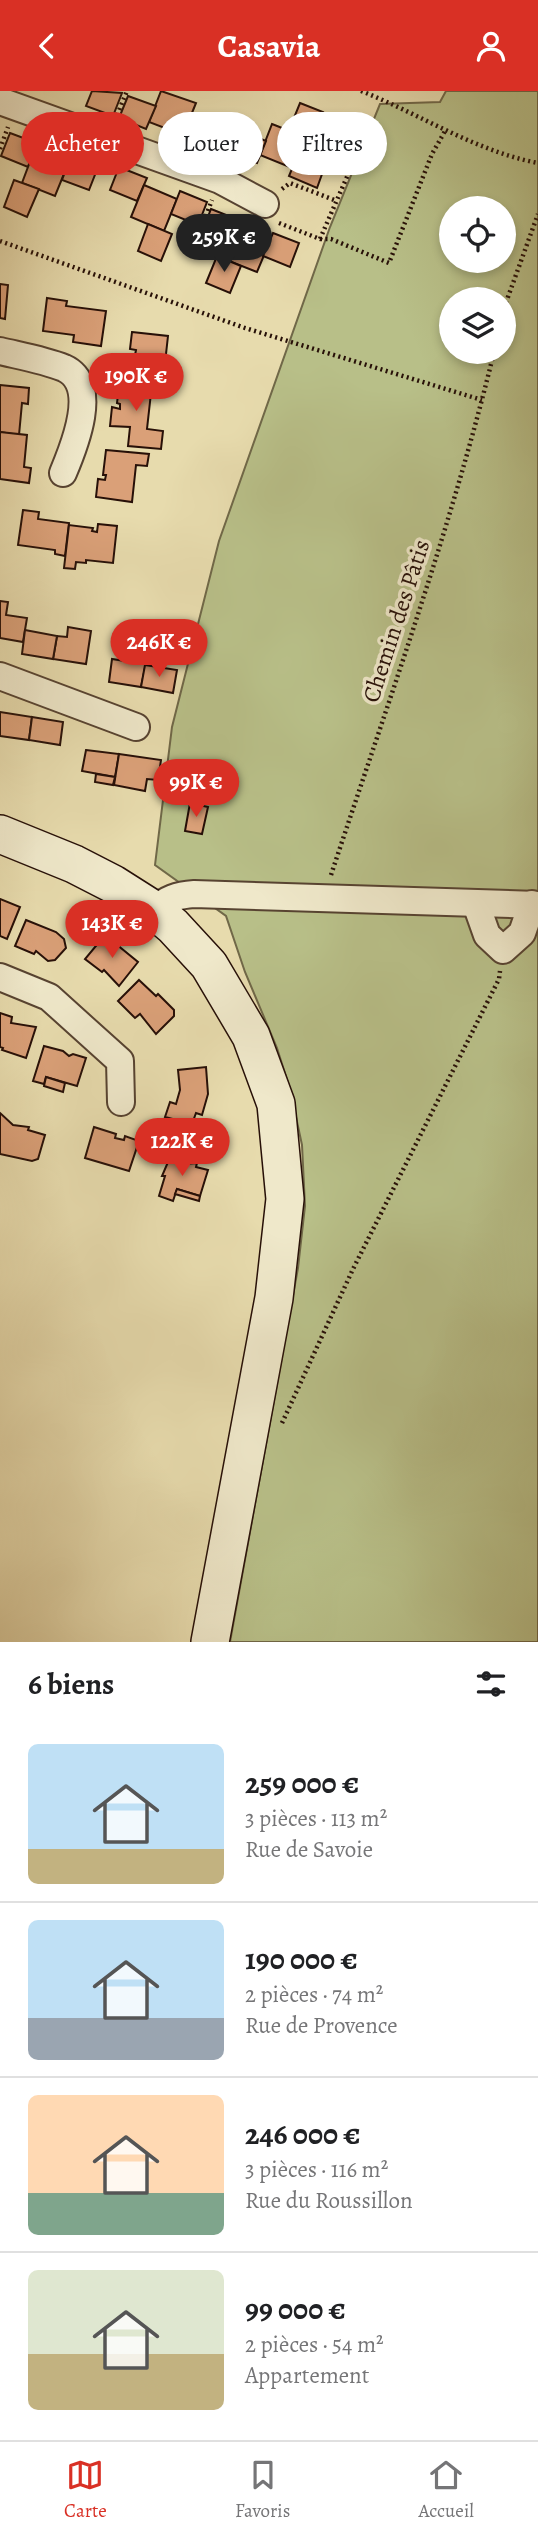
<!DOCTYPE html>
<html lang="fr">
<head>
<meta charset="utf-8">
<style>
	:root { --surface:#fff; --page:#f6f6f6; --text:#202124; --muted:#757577; --line:#e0e0e0; --accent:#d93025 }
	body { margin:0; font-family:Alegreya,serif; background:var(--page); color:var(--text); height:100vh; display:flex; flex-direction:column; font-size:26px; white-space:nowrap }
	* { box-sizing:border-box; margin:0 }
	p { font-size:23px; color:var(--muted) }
	.icon { flex:none; width:38px; height:38px; fill:none; stroke:currentColor; stroke-width:2; stroke-linecap:round; stroke-linejoin:round }
	.map { position:relative; height:1551px; overflow:hidden }
	.side { display:flex; flex-direction:column; background:var(--surface); flex:1 }
	.side>* { flex:none }
	.guide { position:absolute; left:21px; top:21px; width:497px; height:63px; display:flex; gap:14px }
	.fabs { position:absolute; left:439px; top:105px; display:grid; gap:14px }
	.fabs a { display:grid; place-items:center; width:77px; height:77px; border-radius:50%; background:var(--surface); box-shadow:0 4px 10px #0003; font-size:35px }
	.price { position:absolute; translate:-50% -60px; padding:0 16px; border-radius:24px; background:var(--accent); color:#fff; font-size:23px; line-height:46px; filter:drop-shadow(0 2px 4px #0008) }
	.price::after { content:''; position:absolute; left:50%; top:42px; width:21px; height:16px; margin-left:-10px; background:inherit; clip-path:polygon(0 0,100% 0,50% 100%) }
	.price.on { background:#222; color:#fff }
	ul { padding:0; list-style:none }
	li { display:flex; align-items:center; gap:21px; height:175px; padding:0 28px }
	li+li { border-top:2px solid var(--line) }
	li span { display:grid; place-items:center; flex:none; width:196px; height:140px; border-radius:10px; color:#555 }
	li>.icon { margin-inline-start:auto }
	span .icon { width:84px; height:84px; fill:#fffc; stroke-width:1 }
	li b { font-size:30px }
	h2 { display:flex; justify-content:space-between; align-items:center; height:84px; padding:0 28px; font-size:30px }
	.tag { padding:0 24px; border-radius:32px; background:var(--surface); box-shadow:0 4px 10px #0003; font-size:24px; line-height:63px }
	.tag.on { background:var(--accent); color:#fff }
	header { display:flex; justify-content:space-between; align-items:center; height:91px; padding:0 28px; background:var(--accent); color:#fff; font-size:32px; font-weight:700 }
	.menu { display:flex; justify-content:space-around; align-items:center; height:98px; border-top:2px solid var(--line); background:var(--surface); font-size:19px; color:var(--muted) }
	.menu a { display:grid; justify-items:center; gap:4px }
	.menu .on { color:var(--accent) }
	.map>svg:first-child { display:block }
	.green { fill:#b8bf88; stroke:#706848; stroke-width:2; fill-rule:evenodd }
	.building { fill:#daa078; stroke:#271008; stroke-width:2 }
	.lines { fill:none; stroke-linecap:round; stroke-linejoin:round }
	.street-casing { stroke:#574331; stroke-width:30 }
	.secondary-casing { stroke:#271008; stroke-width:40 }
	.path { stroke:#271008; stroke-width:4.5; stroke-dasharray:2 3.5; stroke-linecap:butt }
	.street { stroke:#efe8ca; stroke-width:26 }
	.secondary { stroke:#efe8ca; stroke-width:37 }
	.labels { text-anchor:middle; dominant-baseline:central; stroke-width:7; stroke-linejoin:round; paint-order:stroke }
	.street-label { font-size:24px; fill:#271008; stroke:#efe8ca }
</style>
</head>
<body>
<header><svg class="icon" aria-label="back" viewBox="0 0 24 24"><path d="M15 5l-7 7 7 7"/></svg>Casavia<svg class="icon" aria-label="person" viewBox="0 0 24 24"><circle cx="12" cy="8" r="4"/><path d="M4 21q1-7 8-7t8 7"/></svg></header>
<div class="map">
<svg width="538" height="1551" viewBox="0 0 538 1551">
	<rect width="100%" height="100%" fill="#e7dbad"/>
	<filter id="stains"><feTurbulence type="fractalNoise" baseFrequency=".00286" numOctaves="4"/><feColorMatrix values="0 0 0 0 .2 0 0 0 0 .09 0 0 0 0 .02 0 0 0 .5 -.17"/></filter>
	<radialGradient id="worn" r=".72"><stop offset=".6" stop-color="#630" stop-opacity="0"/><stop offset="1" stop-color="#630" stop-opacity=".3"/></radialGradient>
	<!-- green -->
	<path class="green" d="M446,0h92v1551h-308l68,-374 7,-62 -3,-61 -12,-56 -13,-41 -32,-76 -19,-56 -71,-51 17,-138 47,-186 111,-314 50,-123 60,-2zM452,117h52v53h-52zM452,208h52v53h-52z"/>
	<!-- building -->
	<g class="building">
		<polygon points="92,0 122,2 113,25 86,15"/>
		<polygon points="161,0 196,12 183,44 149,31"/>
		<polygon points="128,5 156,15 146,38 119,27"/>
		<polygon points="300,12 323,21 313,49 289,39"/>
		<polygon points="189,28 217,39 208,62 180,51"/>
		<polygon points="272,33 305,46 292,77 260,64"/>
		<polygon points="238,38 266,50 257,72 229,61"/>
		<polygon points="10,42 37,52 28,76 1,65"/>
		<polygon points="34,60 68,73 55,105 22,92"/>
		<polygon points="299,61 326,72 317,97 289,85"/>
		<polygon points="71,65 98,76 89,99 62,89"/>
		<polygon points="119,76 147,87 137,110 110,99"/>
		<polygon points="14,89 39,98 27,126 4,116"/>
		<polygon points="144,94 177,108 164,140 131,126"/>
		<polygon points="180,100 207,111 198,134 171,123"/>
		<polygon points="211,118 239,129 230,152 202,141"/>
		<polygon points="148,133 172,143 161,170 138,160"/>
		<polygon points="236,137 270,150 257,181 224,168"/>
		<polygon points="273,142 299,152 290,176 263,165"/>
		<polygon points="217,165 241,175 230,202 206,192"/>
		<polygon points="0,193 8,194 5,228 0,227"/>
		<polygon points="47,207 67,210 66,215 106,220 101,255 73,251 74,244 43,240"/>
		<polygon points="132,241 168,245 165,272 169,273 168,282 178,283 177,295 130,289 136,259 130,258"/>
		<polygon points="120,287 157,292 156,303 151,302 147,338 163,340 161,358 128,355 130,336 110,335 112,316 120,318 120,313 117,312"/>
		<polygon points="0,294 29,297 28,313 22,312 19,344 0,341"/>
		<polygon points="0,341 27,344 24,376 31,377 29,392 0,388"/>
		<polygon points="106,359 149,363 147,375 136,374 132,411 96,406 98,388 105,389 106,384 103,384"/>
		<polygon points="23,419 39,421 38,428 69,432 65,465 55,463 55,459 18,454"/>
		<polygon points="98,433 117,435 113,472 86,469 86,472 76,471 75,478 64,477 69,434 93,437 92,440 97,441"/>
		<polygon points="0,510 8,511 6,524 27,527 23,551 0,547"/>
		<polygon points="68,536 91,540 86,573 53,568 57,545 67,546"/>
		<polygon points="25,539 57,545 53,568 22,563"/>
		<polygon points="126,559 148,562 141,596 109,591 112,568 125,570"/>
		<polygon points="145,574 177,579 173,602 141,596"/>
		<polygon points="0,621 32,626 29,649 0,645"/>
		<polygon points="32,626 63,631 60,654 29,649"/>
		<polygon points="86,659 119,663 115,686 82,680"/>
		<polygon points="119,663 161,669 158,689 147,688 145,700 114,694"/>
		<polygon points="96,683 115,686 113,694 95,691"/>
		<polygon points="190,712 208,716 202,743 185,740"/>
		<polygon points="0,808 20,816 7,848 0,845"/>
		<polygon points="26,829 56,841 64,848 66,857 55,869 48,870 36,860 34,863 15,855"/>
		<polygon points="105,844 138,871 119,895 104,879 102,881 85,868"/>
		<polygon points="139,889 156,905 158,903 174,919 174,925 156,943 140,923 135,927 118,910"/>
		<polygon points="0,922 12,926 11,932 36,936 26,967 2,959 3,957 0,956"/>
		<polygon points="44,955 63,960 69,965 73,963 86,967 77,995 46,986 44,993 33,990"/>
		<polygon points="206,976 208,1003 202,1024 196,1022 192,1033 165,1026 170,1011 176,1013 180,999 178,979"/>
		<polygon points="46,986 65,992 63,1001 44,995"/>
		<polygon points="0,1022 13,1034 29,1036 28,1039 45,1044 38,1068 32,1070 0,1063"/>
		<polygon points="94,1036 116,1043 115,1047 124,1049 125,1045 139,1050 129,1080 85,1067"/>
		<polygon points="171,1064 185,1068 184,1073 197,1072 196,1076 208,1079 200,1105 177,1098 173,1110 159,1105 165,1085 162,1085"/>
		<polygon points="177,1098 200,1105 199,1110 175,1103"/>
	</g>
	<g class="lines">
		<!-- street casing -->
		<g class="street-casing">
			<g id="street">
				<polyline points="0,10 220,89 265,113"/>
				<path d="M0,260c21,5 44,9 64,17 36,16 10,79 -1,105"/>
				<polyline points="0,585 136,636"/>
				<polyline points="476,813 487,844 503,859 522,842 532,813"/>
				<path d="M154,819c13,-11 23,-15 40,-16l344,11"/>
				<polyline points="0,886 49,906 120,970 121,1011"/>
			</g>
		</g>
		<!-- secondary casing -->
		<g class="secondary-casing">
			<polyline id="secondary" points="0,743 74,773 113,793 154,819 173,835 209,874 251,945 276,1013 285,1108 274,1207 210,1551"/>
		</g>
		<!-- path -->
		<g class="path">
			<path d="M361,0c59,23 114,60 177,72"/>
			<polyline points="115,29 127,0"/>
			<polyline points="0,58 8,36"/>
			<polyline points="282,98 290,92 337,110"/>
			<polyline points="279,132 320,148 331,148 389,172 432,63 445,40"/>
			<polyline points="320,148 360,56"/>
			<polyline points="0,150 245,237 482,309"/>
			<polyline points="192,161 212,109"/>
			<polyline points="504,217 538,123"/>
			<path d="M331,784c57,-173 120,-346 163,-523"/>
			<polyline points="282,1332 353,1178 499,888 500,880"/>
		</g>
		<!-- street -->
		<use href="#street" class="street"/>
		<!-- secondary -->
		<use href="#secondary" class="secondary"/>
	</g>
	<g class="labels">
		<!-- street labels -->
		<g class="street-label">
			<text transform="translate(396 530) rotate(-72)">Chemin des Pâtis</text>
		</g>
	</g>
	<rect width="100%" height="100%" filter="url(#stains)"/>
	<rect width="100%" height="100%" fill="url(#worn)"/>
</svg>
<div class="fabs">
<a><svg class="icon" aria-label="locate" viewBox="0 0 24 24"><circle cx="12" cy="12" r="6"/><path d="M12 2v4M12 18v4M2 12h4M18 12h4"/></svg></a>
<a><svg class="icon" aria-label="layers" viewBox="0 0 24 24"><path d="M12 4l9 5-9 5-9-5zM3 14l9 5 9-5"/></svg></a>
</div>
<b class="price on" style="left:224px;top:183px">259K €</b>
<b class="price" style="left:136px;top:322px">190K €</b>
<b class="price" style="left:159px;top:588px">246K €</b>
<b class="price" style="left:196px;top:728px">99K €</b>
<b class="price" style="left:112px;top:869px">143K €</b>
<b class="price" style="left:182px;top:1087px">122K €</b>
<div class="guide">
<a class="tag on">Acheter</a>
<a class="tag">Louer</a>
<a class="tag">Filtres</a>
</div>
</div>
<section class="side">
<h2>6 biens<svg class="icon" aria-label="filters" viewBox="0 0 24 24"><path d="M4 7h16M4 17h16"/><circle cx="9" cy="7" r="2"/><circle cx="15" cy="17" r="2"/></svg></h2>
<ul>
<li><span style="background:linear-gradient(#bfe0f5 75%,#c2b280 0)"><svg class="icon" aria-label="home" viewBox="0 0 24 24"><path d="M3 11l9-7 9 7M6 9v11h12V9"/></svg></span><div><b>259 000 €</b><p>3 pièces · 113 m²</p><p>Rue de Savoie</p></div></li>
<li><span style="background:linear-gradient(#bfe0f5 70%,#9aa5b1 0)"><svg class="icon" aria-label="home" viewBox="0 0 24 24"><path d="M3 11l9-7 9 7M6 9v11h12V9"/></svg></span><div><b>190 000 €</b><p>2 pièces · 74 m²</p><p>Rue de Provence</p></div></li>
<li><span style="background:linear-gradient(#ffd9b3 70%,#7fa58c 0)"><svg class="icon" aria-label="home" viewBox="0 0 24 24"><path d="M3 11l9-7 9 7M6 9v11h12V9"/></svg></span><div><b>246 000 €</b><p>3 pièces · 116 m²</p><p>Rue du Roussillon</p></div></li>
<li><span style="background:linear-gradient(#dfe7d0 60%,#c2b280 0)"><svg class="icon" aria-label="home" viewBox="0 0 24 24"><path d="M3 11l9-7 9 7M6 9v11h12V9"/></svg></span><div><b>99 000 €</b><p>2 pièces · 54 m²</p><p>Appartement</p></div></li>
</ul>
</section>
<nav class="menu">
<a class="on"><svg class="icon" aria-label="map" viewBox="0 0 24 24"><path d="M3 6l6-2 6 2 6-2v14l-6 2-6-2-6 2zM9 4v14M15 6v14"/></svg>Carte</a>
<a><svg class="icon" aria-label="saved" viewBox="0 0 24 24"><path d="M7 4h10v16l-5-4-5 4z"/></svg>Favoris</a>
<a><svg class="icon" aria-label="home" viewBox="0 0 24 24"><path d="M3 11l9-7 9 7M6 9v11h12V9"/></svg>Accueil</a>
</nav>
</body>
</html>
